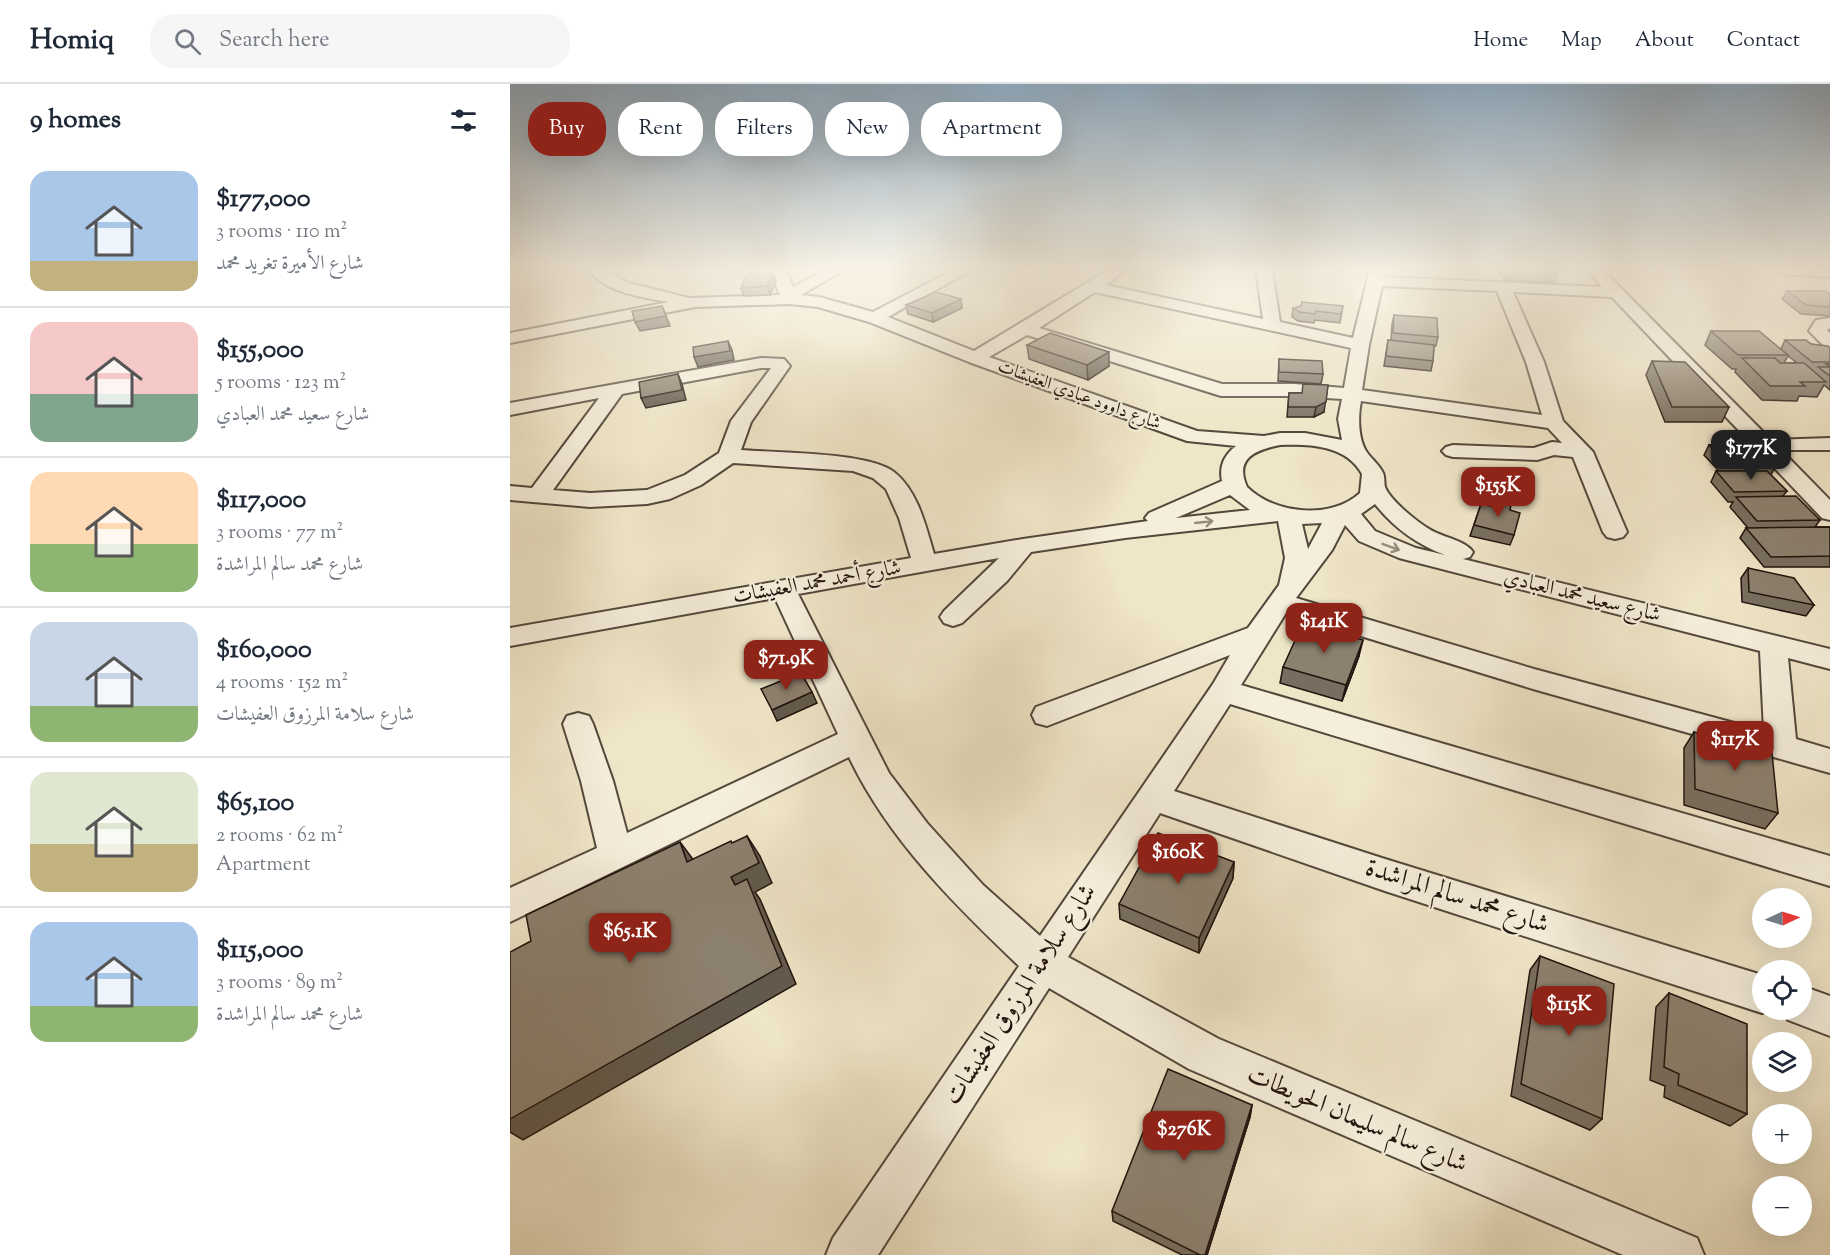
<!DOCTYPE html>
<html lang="en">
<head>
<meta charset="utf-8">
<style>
	:root { --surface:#fff; --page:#f6f6f7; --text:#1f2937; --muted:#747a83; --line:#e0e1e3; --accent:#8f2418 }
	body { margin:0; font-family:"Sorts Mill Goudy",Amiri,serif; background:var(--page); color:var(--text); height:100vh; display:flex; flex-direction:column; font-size:22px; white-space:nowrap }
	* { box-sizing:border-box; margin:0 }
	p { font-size:20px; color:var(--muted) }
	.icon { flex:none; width:33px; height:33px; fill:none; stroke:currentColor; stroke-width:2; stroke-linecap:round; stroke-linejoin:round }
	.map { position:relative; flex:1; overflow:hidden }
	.details { display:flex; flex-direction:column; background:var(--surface); width:510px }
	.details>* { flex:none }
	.guide { position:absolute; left:18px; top:18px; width:570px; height:54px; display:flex; gap:12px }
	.needle { width:39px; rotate:86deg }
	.fabs { position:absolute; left:1242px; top:804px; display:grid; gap:12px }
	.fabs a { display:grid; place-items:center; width:60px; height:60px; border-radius:50%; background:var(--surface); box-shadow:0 6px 24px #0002; font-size:30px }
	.price { position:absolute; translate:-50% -51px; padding:0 14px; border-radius:12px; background:var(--accent); color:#fff; font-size:20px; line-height:39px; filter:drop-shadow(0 2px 3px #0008) }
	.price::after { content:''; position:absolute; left:50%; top:36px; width:18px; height:14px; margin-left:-9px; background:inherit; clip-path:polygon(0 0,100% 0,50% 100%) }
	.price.active { background:#222; color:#fff }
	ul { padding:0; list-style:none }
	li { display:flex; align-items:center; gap:18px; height:150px; padding:0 30px }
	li+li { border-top:2px solid var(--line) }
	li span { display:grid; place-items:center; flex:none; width:168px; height:120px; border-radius:18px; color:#555 }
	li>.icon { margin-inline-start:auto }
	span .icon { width:72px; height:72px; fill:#fffc; stroke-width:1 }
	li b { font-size:26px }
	h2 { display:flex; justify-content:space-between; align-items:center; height:72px; padding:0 30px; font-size:26px }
	.pill { padding:0 21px; border-radius:24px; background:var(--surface); box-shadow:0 6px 24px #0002; font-size:21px; line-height:54px }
	.pill.active { background:var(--accent); color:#fff }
	header { display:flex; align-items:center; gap:36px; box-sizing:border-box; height:84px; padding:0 30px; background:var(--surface); border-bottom:2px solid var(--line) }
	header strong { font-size:28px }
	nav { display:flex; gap:33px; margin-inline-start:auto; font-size:21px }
	.search { width:420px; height:54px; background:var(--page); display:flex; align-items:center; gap:15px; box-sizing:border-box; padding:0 21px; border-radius:24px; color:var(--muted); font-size:22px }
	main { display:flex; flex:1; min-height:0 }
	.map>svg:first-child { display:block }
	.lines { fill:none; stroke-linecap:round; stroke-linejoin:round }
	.minor-casing { stroke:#54483c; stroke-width:4 }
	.minor { fill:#f5eedb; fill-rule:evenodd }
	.wall { fill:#786e5f; stroke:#21130d; stroke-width:1.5; fill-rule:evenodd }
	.shaded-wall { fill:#625a4d; stroke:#21130d; stroke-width:1.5 }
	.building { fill:#8c806e; stroke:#21130d; stroke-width:1.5 }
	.oneway { stroke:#968b7e }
	.labels { text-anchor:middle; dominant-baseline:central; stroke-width:4.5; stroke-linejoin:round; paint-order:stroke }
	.far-street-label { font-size:18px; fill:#21130d; stroke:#f5eedb }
	.street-label { font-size:21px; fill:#21130d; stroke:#f5eedb }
	.near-street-label { font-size:26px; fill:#21130d; stroke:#f5eedb }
</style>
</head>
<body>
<header>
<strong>Homiq</strong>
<div class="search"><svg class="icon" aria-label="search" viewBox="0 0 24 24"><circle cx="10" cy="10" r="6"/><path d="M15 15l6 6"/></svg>Search here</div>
<nav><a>Home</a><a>Map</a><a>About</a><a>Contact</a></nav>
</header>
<main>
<section class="details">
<h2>9 homes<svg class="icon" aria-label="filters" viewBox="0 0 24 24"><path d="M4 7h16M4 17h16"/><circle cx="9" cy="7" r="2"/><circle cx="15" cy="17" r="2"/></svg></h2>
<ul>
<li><span style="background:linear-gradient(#a9c7e8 75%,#c2b280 0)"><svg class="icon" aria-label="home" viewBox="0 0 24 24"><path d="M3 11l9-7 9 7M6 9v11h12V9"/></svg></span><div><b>$177,000</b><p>3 rooms · 110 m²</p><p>شارع الأميرة تغريد محمد</p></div></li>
<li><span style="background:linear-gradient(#f6c9c9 60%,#7fa58c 0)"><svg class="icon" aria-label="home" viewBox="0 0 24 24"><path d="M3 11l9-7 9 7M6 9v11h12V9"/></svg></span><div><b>$155,000</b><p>5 rooms · 123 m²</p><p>شارع سعيد محمد العبادي</p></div></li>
<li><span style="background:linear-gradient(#ffd9b3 60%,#8fb573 0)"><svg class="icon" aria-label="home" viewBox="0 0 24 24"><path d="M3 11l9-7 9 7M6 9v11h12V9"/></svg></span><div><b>$117,000</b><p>3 rooms · 77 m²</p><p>شارع محمد سالم المراشدة</p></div></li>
<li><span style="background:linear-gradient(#c9d6e8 70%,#8fb573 0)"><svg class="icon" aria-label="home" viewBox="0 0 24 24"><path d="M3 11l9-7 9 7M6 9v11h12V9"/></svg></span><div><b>$160,000</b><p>4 rooms · 152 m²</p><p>شارع سلامة المرزوق العفيشات</p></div></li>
<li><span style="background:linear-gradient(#dfe7d0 60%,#c2b280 0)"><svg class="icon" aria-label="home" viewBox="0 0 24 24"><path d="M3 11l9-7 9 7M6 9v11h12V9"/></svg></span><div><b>$65,100</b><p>2 rooms · 62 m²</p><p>Apartment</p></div></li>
<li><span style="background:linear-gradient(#a9c7e8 70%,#8fb573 0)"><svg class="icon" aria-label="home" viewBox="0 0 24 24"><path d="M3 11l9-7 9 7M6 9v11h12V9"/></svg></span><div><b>$115,000</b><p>3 rooms · 89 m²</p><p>شارع محمد سالم المراشدة</p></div></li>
</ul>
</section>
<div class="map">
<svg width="1320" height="1171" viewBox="0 0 1320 1171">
	<rect width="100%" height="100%" fill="#efe5c7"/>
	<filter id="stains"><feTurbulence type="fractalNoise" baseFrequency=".00333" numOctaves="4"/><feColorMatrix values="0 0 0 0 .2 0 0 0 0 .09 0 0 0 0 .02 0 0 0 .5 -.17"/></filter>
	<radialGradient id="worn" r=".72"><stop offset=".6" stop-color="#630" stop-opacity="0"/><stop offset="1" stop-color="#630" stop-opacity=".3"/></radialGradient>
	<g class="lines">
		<!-- minor casing -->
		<g class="minor-casing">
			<g id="minor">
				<path d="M78,185h16l25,14 60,15 91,-3 -11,-26h16l8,18 35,-18h18l-45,26 18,2 54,15 82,-43h18l-85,48 86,34 136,-82h17l-21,16 157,34 -7,-50h16l8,53 73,16 17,-69h16l-2,8 218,10 -15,-18h15l169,171 59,-2v12h-49l49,50v20l-8,-2 -210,-221 -99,-5 31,70 19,59 30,31 34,80 -4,5 -8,2 -8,-2 -4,-5 -30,-75 -19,-2 -17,5 -84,-3 -7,-2 -4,-4 4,-4 7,-2 81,3 18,-6 10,1 -14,-15 -187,-27c-3,15 -3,37 5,50 5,8 13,13 17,22 2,4 1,10 2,14 5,13 31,34 44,42 12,8 36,11 44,23l-3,5 -7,2 367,90v20l-42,-11 8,81 34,10v24l-297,-84 -247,-76 -45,72 589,171v30l-600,-182 -56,87 211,68 377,116v35h9l-9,3 -377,-122 -225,-78 -92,144 151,82 478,199 7,17h-81l-434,-186 -140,-81 -171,267h-52l7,-17 186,-272c-65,-62 -131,-127 -170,-209l-339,165v-34l87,-40 -16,-67 -18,-57 4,-8 11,-3 11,3 4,8 20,57 14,52 211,-99 -63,-136 -265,48v-18l401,-70 -12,-40 -13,-29 -13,-11 -20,-7 -120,-8 -32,22 -31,14 -23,5 -57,3 -80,-7v-14l22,2 67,-90 -89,17v-12l251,-45 23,1 6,7 -39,56 -10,28c35,3 128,2 153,22 24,19 32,55 40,82l89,-15 125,-18 -3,-3 4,-5 73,-32c-3,-14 2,-26 14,-35l-49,-5 -218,-79 -100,-40 -51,-15 -28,-3 -95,3 -185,36v-10l159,-31c-27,-5 -64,-9 -81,-33zM872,202l115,5 29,71 16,53 -180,-25 7,-45zM585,208l256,56 -7,40 -49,-4h-73l-183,-56zM517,251l194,61h74l47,3 -4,20 4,21 -37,-7h-25l-16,3 -67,-5 -208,-74zM251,284h10l-40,53 -12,32 -34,22 -38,15 -57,3 -37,-3 69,-96zM770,361c30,-1 66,0 82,29l-2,19c-29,27 -86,21 -113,-6 -13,-29 9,-37 33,-42zM720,411l20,15 -74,8zM865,420c19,24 41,40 70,51l-29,-7 -41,-17 -14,-17zM768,437l7,37 -6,27 -31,43 -212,79 -4,8 4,8 11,3 183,-71 -17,29 -173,252 -57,-51 -56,-62 -38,-50 -91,-179 201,-36 -55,53 -4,6 4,6 9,3 9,-3 45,-42 24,-29 94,-14zM812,439l-14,26 -6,-25zM835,441l14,16 40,17 361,93 4,80 -230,-62 -238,-71 36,-48z"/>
				<polygon points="1265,185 1320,185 1320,193 1272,190"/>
				<polygon points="1320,234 1320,244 1317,246 1320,249 1320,263 1314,262 1299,247 1306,236"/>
				<polygon points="1292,902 1320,912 1320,952 1278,936 1274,926 1292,926"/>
			</g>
		</g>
		<!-- minor -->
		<use href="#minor" class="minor"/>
	</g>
	<!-- wall -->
	<g class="wall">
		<polygon points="991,185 1042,185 1047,190 1045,199 995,196 990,190"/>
		<polygon points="266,197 260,211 234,212 231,204"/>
		<polygon points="1277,207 1320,210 1320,232 1291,230 1272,215"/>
		<polygon points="451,215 452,224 423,238 398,230 396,221"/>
		<polygon points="833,222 830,239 805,236 804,239 788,237 782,233 783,224"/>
		<polygon points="884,231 928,253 926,262 924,262 923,277 921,287 874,282 878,256 881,257 882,240"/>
		<path d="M1201,247l70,18 4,-9 26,4 19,4v42l-6,-5 -7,12 -18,-1 -2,5 -35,-1 -27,-28 1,-3h-4l-27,-24zM1278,272l9,7h-13z"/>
		<polygon points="517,261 599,282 578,296 519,275"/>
		<polygon points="769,275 813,290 811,300 768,297"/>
		<polygon points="1142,277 1219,323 1212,338 1155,338 1136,291"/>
		<polygon points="779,309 792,309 814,328 804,333 777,333"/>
		<polygon points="1199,361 1265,383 1261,391 1277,407 1273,412 1310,436 1305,443 1320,443 1320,483 1254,483 1230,454 1236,444 1238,444 1220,423 1223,418 1218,418 1201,398 1206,387 1209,387 1194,371"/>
		<polygon points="971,420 1000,426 1004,451 1000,461 960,452"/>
		<polygon points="1238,484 1304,521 1296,532 1232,518 1231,494"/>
		<polygon points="849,572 832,617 770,599 773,583"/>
		<polygon points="1184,648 1268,729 1255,745 1174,721 1174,664"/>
		<polygon points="724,778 723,794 689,869 610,835 609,820"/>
		<polygon points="1030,872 1092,1035 1080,1046 1001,1012 1020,886"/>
		<polygon points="1159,909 1237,1030 1220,1042 1154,1013 1155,1002 1140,996 1146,923"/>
		<polygon points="742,1021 740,1033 697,1171 672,1171 603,1137 602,1127"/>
	</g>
	<!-- shaded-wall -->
	<g class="shaded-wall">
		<polygon points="263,189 266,197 260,211 257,202"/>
		<polygon points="451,215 452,224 423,238 422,229"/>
		<polygon points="152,222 160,242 130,247 125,238"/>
		<polygon points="218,257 222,266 224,276 188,283 184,273"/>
		<polygon points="599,268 599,282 578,296 577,281"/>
		<polygon points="168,290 172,300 176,316 136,324 131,314"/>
		<polygon points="818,301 814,328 804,333 806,323"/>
		<polygon points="853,556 849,572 832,617 836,601"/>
		<polygon points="302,608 307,619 267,637 262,626"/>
		<polygon points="237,752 250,772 262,799 245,808 250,815 286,900 13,1056 0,1048 0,1035 225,801 221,793"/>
		<polygon points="170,758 185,778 177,778"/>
		<polygon points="724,778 723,794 689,869 689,854"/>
		<polygon points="742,1021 740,1033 697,1171 695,1171"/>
	</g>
	<!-- building -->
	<g class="building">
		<polygon points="995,185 1042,185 1047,190 997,187"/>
		<polygon points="263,189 257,202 231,204 237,190"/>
		<polygon points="1277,207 1315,207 1320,210 1320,223 1296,221"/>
		<polygon points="426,208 451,215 422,229 396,221"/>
		<polygon points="792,218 833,222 831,230 806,227 805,230 789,228 783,224 791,222"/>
		<polygon points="152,222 156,232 125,238 122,227"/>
		<polygon points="884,231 927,234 928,253 883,249"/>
		<polygon points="1201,247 1249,247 1278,271 1228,271"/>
		<polygon points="540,249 599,268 577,281 517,261"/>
		<polygon points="878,256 924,261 923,277 876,272"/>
		<polygon points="1275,256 1296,256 1301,260 1318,262 1320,264 1320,278 1302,278"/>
		<polygon points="218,257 220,267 184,273 183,263"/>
		<polygon points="1232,274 1265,274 1270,279 1294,279 1316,298 1290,298 1295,302 1260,302"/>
		<polygon points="769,275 812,277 813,290 769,288"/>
		<polygon points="1142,277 1175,278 1219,323 1162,323"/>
		<polygon points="1316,280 1320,280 1320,292 1308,283 1320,283"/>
		<polygon points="168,290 172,306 131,314 129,298"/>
		<polygon points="793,300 818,301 816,318 806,323 778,323 779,309 792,309"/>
		<polygon points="1242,360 1265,383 1220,384 1199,361"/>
		<polygon points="1206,387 1257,387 1277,407 1224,408"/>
		<polygon points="1286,412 1310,436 1247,437 1226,413"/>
		<polygon points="987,418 1001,421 1000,426 1010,429 1004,451 964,441 971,420 986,423"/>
		<polygon points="1320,443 1320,472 1261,473 1236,444"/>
		<polygon points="1238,484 1284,494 1304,521 1239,508"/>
		<polygon points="793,539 853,556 836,601 773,583"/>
		<polygon points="291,589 302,608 262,626 251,605"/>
		<polygon points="1184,648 1262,669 1268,729 1185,705"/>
		<polygon points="648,749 724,778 689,854 609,820"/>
		<polygon points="237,752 249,779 221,793 225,801 237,795 272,882 0,1035 0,868 21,857 16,831 170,758 177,778 221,757 222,759"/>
		<polygon points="1030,872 1104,900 1092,1035 1011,1000"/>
		<polygon points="1159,909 1237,940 1237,1030 1168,1001 1169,990 1154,983"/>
		<polygon points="658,985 742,1021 695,1171 690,1171 602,1127"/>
	</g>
	<!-- one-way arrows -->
	<defs><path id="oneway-shaft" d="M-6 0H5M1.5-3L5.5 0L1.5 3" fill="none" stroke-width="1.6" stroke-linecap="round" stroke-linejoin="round" transform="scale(1.5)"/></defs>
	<g class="oneway">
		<use href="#oneway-shaft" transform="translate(694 438) rotate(-6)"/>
		<use href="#oneway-shaft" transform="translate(881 463) rotate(20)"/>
	</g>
	<!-- sky -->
	<linearGradient id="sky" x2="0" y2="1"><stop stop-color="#8fabc2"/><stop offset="0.53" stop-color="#f8f3e6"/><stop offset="1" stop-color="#f8f3e6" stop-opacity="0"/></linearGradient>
	<rect width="1320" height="349" fill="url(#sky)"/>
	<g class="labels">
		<!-- far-street labels -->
		<g class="far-street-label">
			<text transform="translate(569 312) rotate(20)">شارع داوود عبادي العفيشات</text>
		</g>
		<!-- street labels -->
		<g class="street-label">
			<text transform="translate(307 499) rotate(-10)">شارع أحمد محمد العفيشات</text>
			<text transform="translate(1072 513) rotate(14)">شارع سعيد محمد العبادي</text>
		</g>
		<!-- near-street labels -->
		<g class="near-street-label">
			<text transform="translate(947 813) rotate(18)">شارع محمد سالم المراشدة</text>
			<text transform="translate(511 911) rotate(-57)">شارع سلامة المرزوق العفيشات</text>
			<text transform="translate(847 1036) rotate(23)">شارع سالم سليمان الحويطات</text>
		</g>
	</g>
	<rect width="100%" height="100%" filter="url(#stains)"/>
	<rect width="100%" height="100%" fill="url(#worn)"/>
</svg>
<div class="fabs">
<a><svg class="needle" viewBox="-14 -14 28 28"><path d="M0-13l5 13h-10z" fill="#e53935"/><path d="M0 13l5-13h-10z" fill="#747a83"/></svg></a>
<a><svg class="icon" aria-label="locate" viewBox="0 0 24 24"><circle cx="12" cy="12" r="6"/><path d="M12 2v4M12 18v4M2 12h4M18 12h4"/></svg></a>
<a><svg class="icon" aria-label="layers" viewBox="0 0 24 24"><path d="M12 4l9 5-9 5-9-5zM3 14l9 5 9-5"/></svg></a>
<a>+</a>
<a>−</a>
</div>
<b class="price active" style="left:1241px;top:397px">$177K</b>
<b class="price" style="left:988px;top:434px">$155K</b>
<b class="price" style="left:814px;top:570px">$141K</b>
<b class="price" style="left:276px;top:607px">$71.9K</b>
<b class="price" style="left:1225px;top:688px">$117K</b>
<b class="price" style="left:668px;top:801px">$160K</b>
<b class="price" style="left:120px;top:880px">$65.1K</b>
<b class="price" style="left:1059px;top:953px">$115K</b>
<b class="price" style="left:674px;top:1078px">$276K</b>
<div class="guide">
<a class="pill active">Buy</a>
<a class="pill">Rent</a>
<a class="pill">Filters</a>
<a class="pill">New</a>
<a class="pill">Apartment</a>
</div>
</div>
</main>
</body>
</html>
